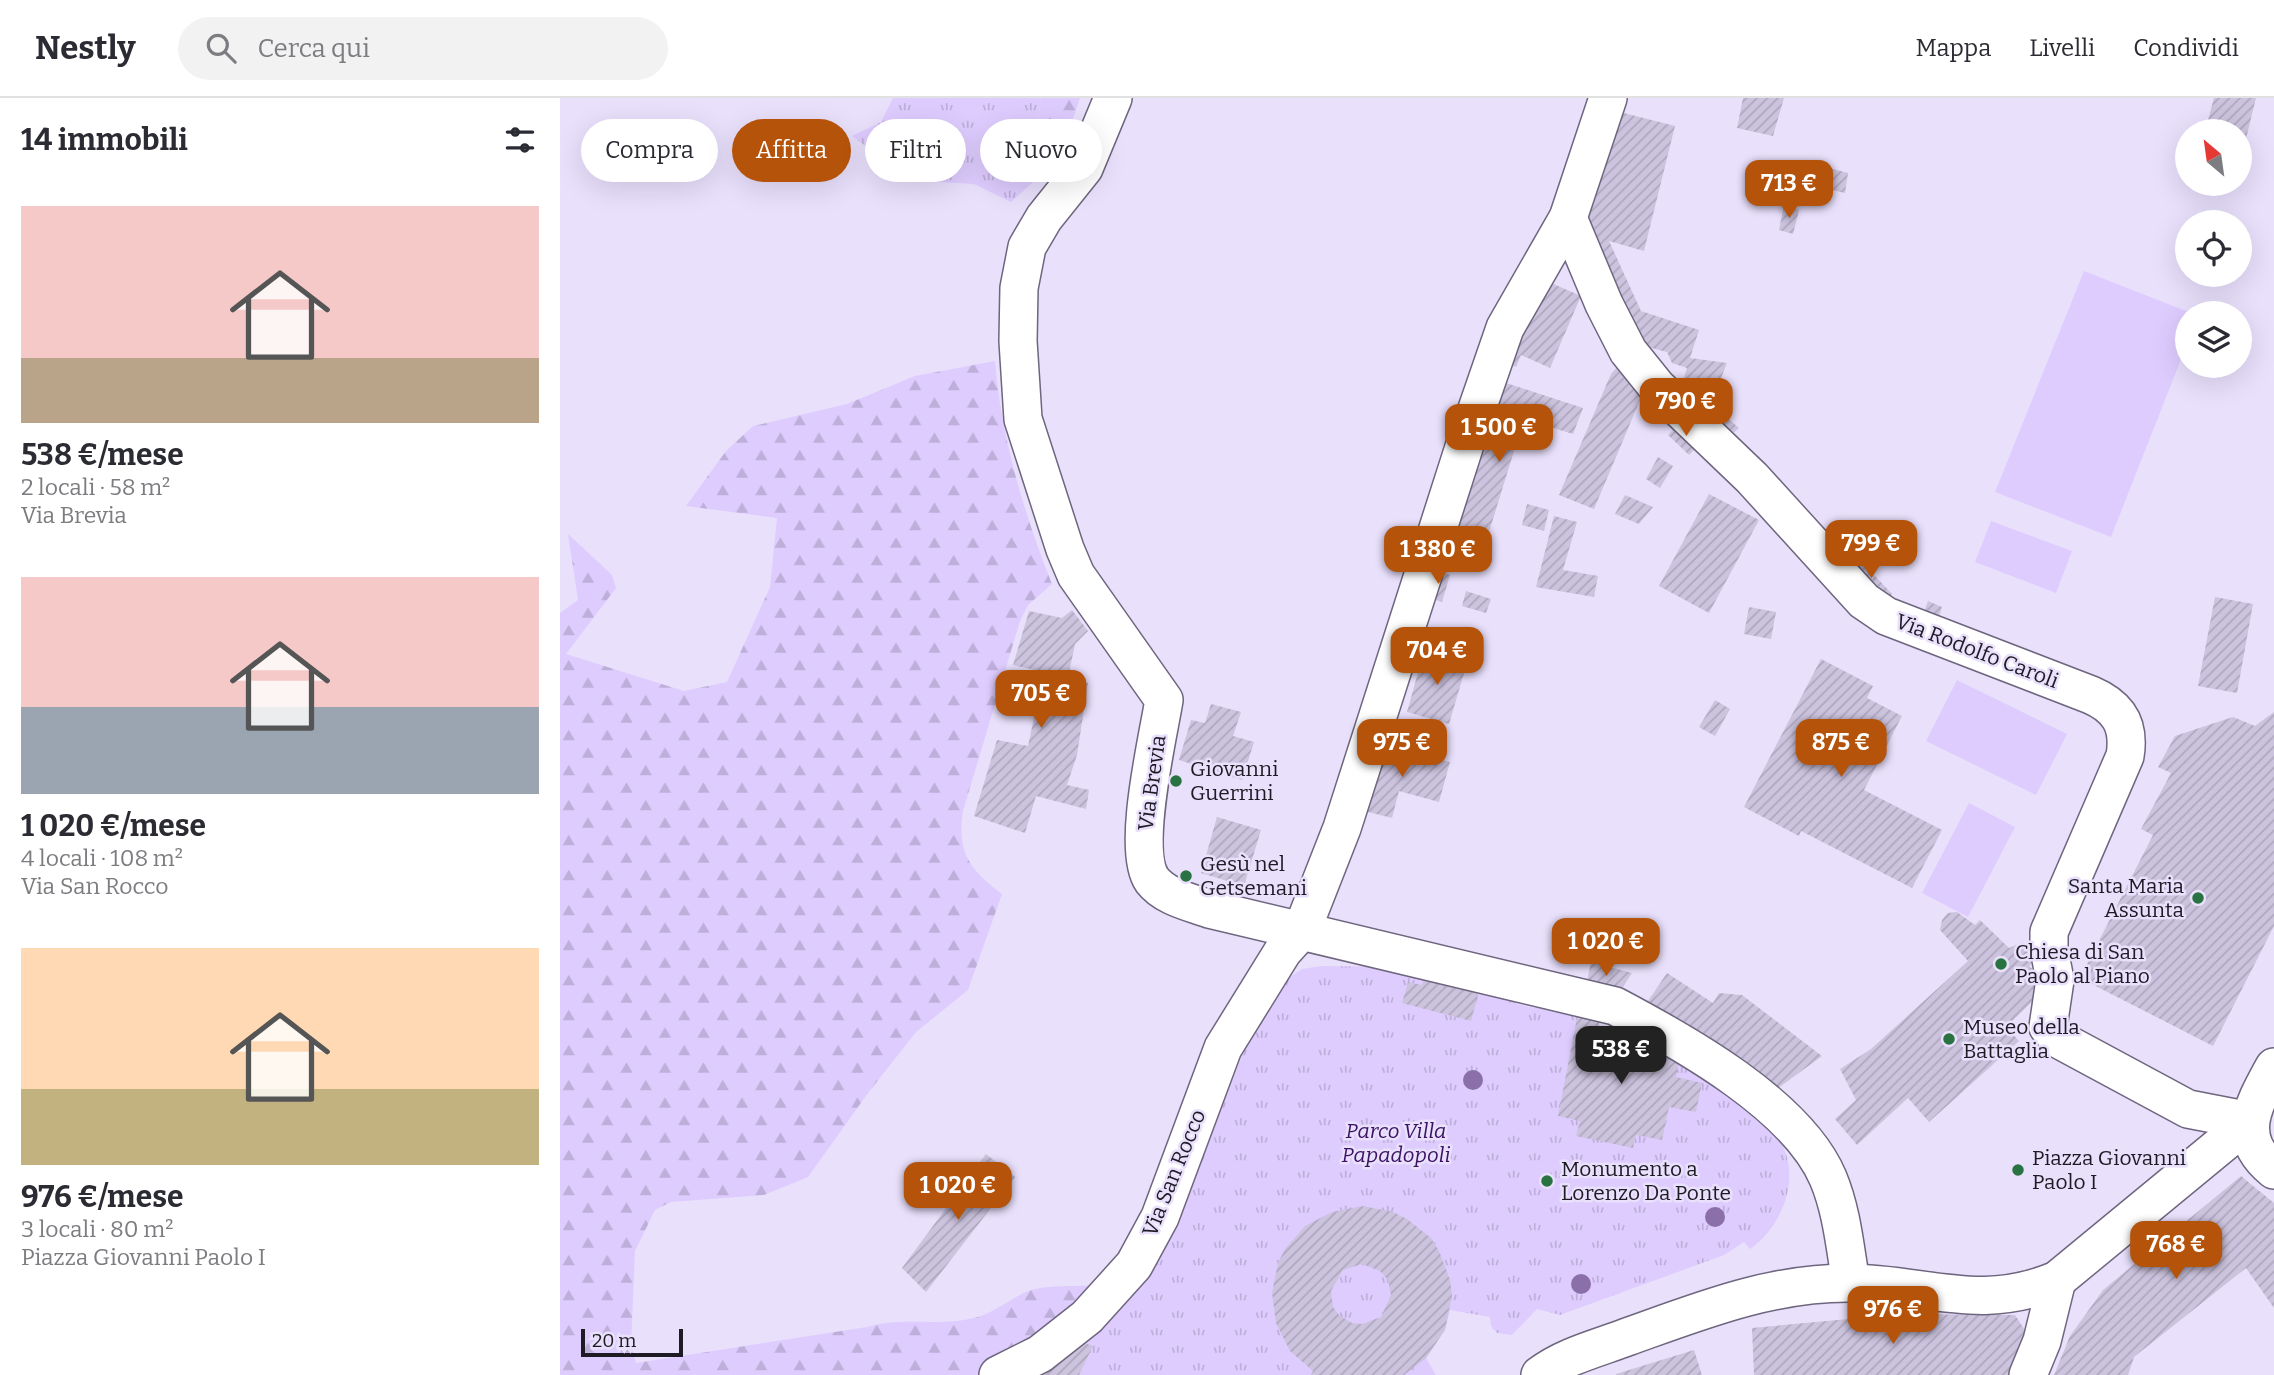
<!DOCTYPE html>
<html lang="it">
<head>
<meta charset="utf-8">
<style>
	:root { --surface:#fff; --page:#f2f2f3; --text:#2b2b33; --muted:#7c7c81; --line:#e1e1e2; --accent:#b45309 }
	body { margin:0; font-family:Bitter,serif; background:var(--page); color:var(--text); height:100vh; display:flex; flex-direction:column; font-size:26px; white-space:nowrap }
	* { box-sizing:border-box; margin:0 }
	p { font-size:23px; color:var(--muted) }
	.icon { flex:none; width:38px; height:38px; fill:none; stroke:currentColor; stroke-width:2; stroke-linecap:round; stroke-linejoin:round }
	.map { position:relative; flex:1; overflow:hidden }
	.panel { display:flex; flex-direction:column; background:var(--surface); width:560px }
	.panel>* { flex:none }
	.banner { position:absolute; left:21px; top:21px; width:665px; height:63px; display:flex; gap:14px }
	.needle { width:46px; rotate:331deg }
	.controls { position:absolute; left:1615px; top:21px; display:grid; gap:14px }
	.controls a { display:grid; place-items:center; width:77px; height:77px; border-radius:50%; background:var(--surface); box-shadow:0 7px 28px #0002; font-size:35px }
	.scale { position:absolute; left:21px; bottom:18px; width:102px; box-sizing:border-box; padding-left:7px; border:4px solid #1f1b25; border-top:0; font-size:19px; line-height:24px; white-space:nowrap; color:#1f1b25; -webkit-text-stroke:5px #e9e0fc; paint-order:stroke }
	.price { position:absolute; translate:-50% -60px; padding:0 16px; border-radius:14px; background:var(--accent); color:#fff; font-size:23px; line-height:46px; filter:drop-shadow(0 2px 4px #0008) }
	.price::after { content:''; position:absolute; left:50%; top:42px; width:21px; height:16px; margin-left:-10px; background:inherit; clip-path:polygon(0 0,100% 0,50% 100%) }
	.price.on { background:#222; color:#fff }
	ul { padding:0; list-style:none }
	li { display:grid; align-content:center; gap:14px; height:371px; padding:0 21px }
	li span { display:grid; place-items:center; height:217px; border-radius:0px; color:#555 }
	li>.icon { margin-inline-start:auto }
	span .icon { width:126px; height:126px; fill:#fffc; stroke-width:1 }
	li b { font-size:30px }
	h2 { display:flex; justify-content:space-between; align-items:center; height:84px; padding:0 21px; font-size:30px }
	.tag { padding:0 24px; border-radius:32px; background:var(--surface); box-shadow:0 7px 28px #0002; font-size:24px; line-height:63px }
	.tag.on { background:var(--accent); color:#fff }
	header { display:flex; align-items:center; gap:42px; box-sizing:border-box; height:98px; padding:0 35px; background:var(--surface); border-bottom:2px solid var(--line) }
	header strong { font-size:33px }
	nav { display:flex; gap:38px; margin-inline-start:auto; font-size:24px }
	.search { width:490px; height:63px; background:var(--page); display:flex; align-items:center; gap:18px; box-sizing:border-box; padding:0 24px; border-radius:38px; color:var(--muted); font-size:26px }
	main { display:flex; flex:1; min-height:0 }
	.map>svg:first-child { display:block }
	.grass { fill:url(#grass-tufts) }
	.forest { fill:url(#forest-firs) }
	.pitch { fill:#deccfe }
	.building { fill:url(#building-hatch); fill-rule:evenodd }
	.lines { fill:none; stroke-linecap:round; stroke-linejoin:round }
	.minor-casing { stroke:#6e657e; stroke-width:40 }
	.minor { stroke:#fff; stroke-width:37 }
	.tree { fill:#8a6fa9 }
	.poi-dot { fill:#287341; stroke:#e9e0fc; stroke-width:2.5 }
	.labels { text-anchor:middle; dominant-baseline:central; stroke-width:5; stroke-linejoin:round; paint-order:stroke }
	.street-label { font-size:21px; fill:#1f1b25; stroke:#e9e0fc }
	.poi-label { font-size:21px; fill:#1f1b25; stroke:#e9e0fc; text-anchor:start }
	.park-label { font-size:21px; font-style:italic; fill:#3c1265; stroke:#e9e0fc }
</style>
</head>
<body>
<header>
<strong>Nestly</strong>
<div class="search"><svg class="icon" aria-label="search" viewBox="0 0 24 24"><circle cx="10" cy="10" r="6"/><path d="M15 15l6 6"/></svg>Cerca qui</div>
<nav><a>Mappa</a><a>Livelli</a><a>Condividi</a></nav>
</header>
<main>
<section class="panel">
<h2>14 immobili<svg class="icon" aria-label="filters" viewBox="0 0 24 24"><path d="M4 7h16M4 17h16"/><circle cx="9" cy="7" r="2"/><circle cx="15" cy="17" r="2"/></svg></h2>
<ul>
<li><span style="background:linear-gradient(#f6c9c9 70%,#b9a48a 0)"><svg class="icon" aria-label="home" viewBox="0 0 24 24"><path d="M3 11l9-7 9 7M6 9v11h12V9"/></svg></span><div><b>538 €/mese</b><p>2 locali · 58 m²</p><p>Via Brevia</p></div></li>
<li><span style="background:linear-gradient(#f6c9c9 60%,#9aa5b1 0)"><svg class="icon" aria-label="home" viewBox="0 0 24 24"><path d="M3 11l9-7 9 7M6 9v11h12V9"/></svg></span><div><b>1 020 €/mese</b><p>4 locali · 108 m²</p><p>Via San Rocco</p></div></li>
<li><span style="background:linear-gradient(#ffd9b3 65%,#c2b280 0)"><svg class="icon" aria-label="home" viewBox="0 0 24 24"><path d="M3 11l9-7 9 7M6 9v11h12V9"/></svg></span><div><b>976 €/mese</b><p>3 locali · 80 m²</p><p>Piazza Giovanni Paolo I</p></div></li>
</ul>
</section>
<div class="map">
<svg width="1714" height="1277" viewBox="0 0 1714 1277">
	<defs>
		<pattern id="grass-tufts" width="24" height="20" patternUnits="userSpaceOnUse" patternTransform="scale(1.75)"><rect width="24" height="20" fill="#deccfe"/><path d="M3 7l-1-3M5 7V3M7 7l1-3M15 17l-1-3M17 17v-4M19 17l1-3" fill="none" stroke="#beafda"/></pattern>
		<pattern id="forest-firs" width="22" height="20" patternUnits="userSpaceOnUse" patternTransform="scale(1.75)"><rect width="22" height="20" fill="#deccfe"/><path d="M5 1l3.5 6h-7zM16 11l3.5 6h-7z" fill="#beafda"/></pattern>
		<pattern id="building-hatch" width="6" height="6" patternUnits="userSpaceOnUse" patternTransform="scale(1.75)"><rect width="6" height="6" fill="#ccc3de"/><path d="M-1 1l2-2M0 6l6-6M5 7l2-2" fill="none" stroke="#afa7be"/></pattern>
	</defs>
	<rect width="100%" height="100%" fill="#e9e0fc"/>
	<!-- grass -->
	<g class="grass">
		<polygon points="333,0 481,0 472,66 480,78 451,104 414,86 358,83 331,48 315,55 292,38 321,24"/>
		<path d="M761,868l91,1 104,33 1,4 19,4 10,-5 54,15 -1,12c16,3 43,4 58,13 11,7 23,18 34,26 29,21 68,41 88,71 24,36 3,87 -29,109l-6,-7 -20,13 -164,60 -23,-6 -25,26 -15,-2 -6,-7 -1,-9 -40,-7 -5,20 -19,28 10,17h-415l124,-105 30,-40 80,-208 23,-37 24,-16z"/>
	</g>
	<!-- forest -->
	<g class="forest">
		<polygon points="481,0 520,0 506,41 492,67 472,66"/>
		<path d="M435,263c6,76 29,153 57,223l-24,21 -8,16 -57,190c-6,42 6,58 39,83l-34,96 -52,42 -48,61 -60,84 -44,18 -93,7 -16,8 -20,41 -4,94 5,18 231,-36c34,-11 71,0 107,-9 20,-5 34,-18 52,-26 17,-8 53,-5 74,-7l-77,70 -44,20h-419v-762l18,-13 -10,-66 44,41 4,13 -50,66 118,37 43,-9 43,-95 7,-69 -91,-12 40,-55 27,-25 94,-22 68,-28z"/>
	</g>
	<!-- pitch -->
	<g class="pitch">
		<polygon points="1524,173 1631,215 1628,215 1627,246 1551,439 1435,394"/>
		<polygon points="1431,423 1512,453 1496,495 1415,464"/>
		<polygon points="1397,582 1507,636 1476,697 1366,643"/>
		<polygon points="1409,705 1455,729 1408,819 1362,795"/>
	</g>
	<!-- building -->
	<g class="building">
		<polygon points="1183,0 1224,0 1213,38 1177,30"/>
		<polygon points="1654,0 1696,0 1681,61 1680,33 1645,33"/>
		<polygon points="1056,13 1115,28 1084,153 1049,143 1081,213 1139,232 1130,260 1167,265 1151,306 1179,330 1166,342 1118,298 1127,270 1112,265 1107,254 1069,244 1023,135"/>
		<polygon points="1258,67 1288,75 1285,95 1254,88"/>
		<polygon points="1224,107 1239,112 1233,136 1219,132"/>
		<polygon points="982,181 1021,198 990,270 961,257 956,269 946,265"/>
		<polygon points="1065,260 1086,288 1034,411 999,397 1051,276"/>
		<polygon points="937,282 1023,310 1013,336 987,328 982,346 958,340 925,447 932,451 926,471 879,457"/>
		<polygon points="1122,322 1144,342 1129,357 1108,337"/>
		<polygon points="1098,359 1113,368 1100,390 1086,381"/>
		<polygon points="1149,396 1199,422 1149,515 1099,488"/>
		<polygon points="1065,397 1093,409 1079,426 1055,416"/>
		<polygon points="967,406 989,412 984,433 962,427"/>
		<polygon points="994,418 1017,424 1003,472 1038,478 1034,499 976,489"/>
		<polygon points="1298,460 1332,496 1322,504 1290,470"/>
		<polygon points="874,472 890,477 882,504 866,499"/>
		<polygon points="906,493 931,501 926,515 902,508"/>
		<polygon points="1655,499 1693,506 1677,595 1638,588"/>
		<polygon points="1368,503 1382,509 1378,523 1363,517"/>
		<polygon points="1189,509 1216,514 1211,541 1184,536"/>
		<polygon points="512,512 528,533 515,546 508,580 528,585 517,657 507,687 529,692 526,711 476,698 465,735 414,718 437,642 468,648 484,574 453,567 469,513 502,520"/>
		<polygon points="864,553 907,565 889,626 847,614"/>
		<polygon points="1261,561 1313,588 1307,600 1342,618 1304,692 1382,732 1352,790 1241,733 1239,738 1184,709"/>
		<polygon points="1155,602 1170,611 1155,638 1139,629"/>
		<polygon points="651,606 681,614 673,638 694,644 682,682 619,662 631,622 645,625"/>
		<polygon points="1714,614 1714,828 1653,948 1520,880 1593,737 1581,731 1611,675 1598,669 1615,638 1673,619 1695,628"/>
		<polygon points="819,645 890,664 879,704 839,693 832,720 800,712"/>
		<polygon points="657,719 701,732 684,788 641,775"/>
		<polygon points="1397,814 1415,827 1420,822 1449,850 1463,844 1472,852 1474,863 1469,868 1490,886 1446,929 1459,943 1369,1024 1348,1000 1297,1047 1275,1021 1296,1002 1280,971 1311,951 1408,863 1380,832 1382,822 1388,815"/>
		<polygon points="1031,864 1072,875 1061,892 1025,893"/>
		<polygon points="866,872 921,886 911,923 842,905 848,884 862,887"/>
		<polygon points="1107,875 1153,905 1159,895 1182,897 1262,958 1213,994 1134,934 1088,903"/>
		<polygon points="1019,910 1040,920 1038,932 1095,944 1094,953 1120,959 1116,979 1142,985 1136,1014 1109,1009 1102,1042 1076,1037 1073,1050 1016,1038 1020,1023 998,1018"/>
		<polygon points="426,1056 455,1079 366,1194 342,1170"/>
		<polygon points="1681,1078 1714,1105 1714,1210 1686,1170 1574,1259 1568,1277 1494,1277 1510,1238 1543,1192"/>
		<path d="M803,1108l30,6 14,7 24,19 8,13 11,29 2,15 -7,35 -19,28 -22,17h-93l2,-4 -23,-20 -14,-28 -4,-30 6,-30 7,-14 20,-23 27,-14zM802,1166l18,7 8,9 3,15 -10,22 -19,7 -10,-1 -13,-8 -6,-8 -2,-16 12,-21z"/>
		<polygon points="1342,1216 1455,1217 1470,1240 1455,1277 1194,1277 1192,1230"/>
		<polygon points="515,1242 533,1248 519,1277 461,1277"/>
		<polygon points="1134,1252 1142,1277 1056,1277 1056,1276"/>
	</g>
	<g class="lines">
		<!-- minor casing -->
		<g class="minor-casing">
			<g id="minor">
				<path d="M553,0l-29,70 -40,50 -17,29 -8,41 -1,53 5,78 42,130 11,26 88,125c-6,37 -33,150 -12,180 13,17 38,22 57,29l406,97c68,36 182,99 213,172 14,33 17,70 23,105"/>
				<path d="M1008,120l36,86 24,47 29,36 95,91 112,123 22,15 205,79c28,12 39,31 34,61l-76,176v17l6,31 -7,47 10,12 130,70 62,12"/>
				<path d="M1714,969c-20,37 -41,70 0,103"/>
				<polyline points="438,1277 480,1256 527,1219 574,1167 600,1119 663,950 723,853 742,832 782,730 907,340 945,230 1008,120 1048,0"/>
				<path d="M980,1277c25,-19 58,-27 87,-38 73,-26 142,-54 221,-54 76,0 131,30 209,-3l193,-159"/>
				<polyline points="1468,1277 1482,1243 1497,1182"/>
			</g>
		</g>
		<!-- minor -->
		<use href="#minor" class="minor"/>
	</g>
	<!-- trees -->
	<g class="tree">
		<circle cx="913" cy="982" r="10"/>
		<circle cx="1155" cy="1119" r="10"/>
		<circle cx="1021" cy="1186" r="10"/>
	</g>
	<!-- markers -->
	<g class="poi-dot">
		<circle cx="616" cy="683" r="7"/>
		<circle cx="626" cy="778" r="7"/>
		<circle cx="1638" cy="800" r="7"/>
		<circle cx="1441" cy="866" r="7"/>
		<circle cx="1389" cy="941" r="7"/>
		<circle cx="1458" cy="1072" r="7"/>
		<circle cx="987" cy="1083" r="7"/>
	</g>
	<g class="labels">
		<!-- street labels -->
		<g class="street-label">
			<text transform="translate(1417 553) rotate(21)">Via Rodolfo Caroli</text>
			<text transform="translate(592 685) rotate(-82)">Via Brevia</text>
			<text transform="translate(614 1075) rotate(-68)">Via San Rocco</text>
		</g>
		<!-- poi labels -->
		<g class="poi-label">
			<text x="630" y="671">Giovanni<tspan x="630" dy="24">Guerrini</tspan></text>
			<text x="640" y="766">Gesù nel<tspan x="640" dy="24">Getsemani</tspan></text>
			<text x="1624" y="788" text-anchor="end">Santa Maria<tspan x="1624" dy="24">Assunta</tspan></text>
			<text x="1455" y="854">Chiesa di San<tspan x="1455" dy="24">Paolo al Piano</tspan></text>
			<text x="1403" y="929">Museo della<tspan x="1403" dy="24">Battaglia</tspan></text>
			<text x="1472" y="1060">Piazza Giovanni<tspan x="1472" dy="24">Paolo I</tspan></text>
			<text x="1001" y="1071">Monumento a<tspan x="1001" dy="24">Lorenzo Da Ponte</tspan></text>
		</g>
		<!-- park labels -->
		<g class="park-label">
			<text x="836" y="1033">Parco Villa<tspan x="836" dy="24">Papadopoli</tspan></text>
		</g>
	</g>
</svg>
<div class="controls">
<a><svg class="needle" viewBox="-14 -14 28 28"><path d="M0-13l5 13h-10z" fill="#e53935"/><path d="M0 13l5-13h-10z" fill="#7c7c81"/></svg></a>
<a><svg class="icon" aria-label="locate" viewBox="0 0 24 24"><circle cx="12" cy="12" r="6"/><path d="M12 2v4M12 18v4M2 12h4M18 12h4"/></svg></a>
<a><svg class="icon" aria-label="layers" viewBox="0 0 24 24"><path d="M12 4l9 5-9 5-9-5zM3 14l9 5 9-5"/></svg></a>
</div>
<div class="scale">20 m</div>
<b class="price" style="left:1229px;top:122px">713 €</b>
<b class="price" style="left:1126px;top:340px">790 €</b>
<b class="price" style="left:939px;top:366px">1 500 €</b>
<b class="price" style="left:1311px;top:482px">799 €</b>
<b class="price" style="left:878px;top:488px">1 380 €</b>
<b class="price" style="left:877px;top:589px">704 €</b>
<b class="price" style="left:481px;top:632px">705 €</b>
<b class="price" style="left:842px;top:681px">975 €</b>
<b class="price" style="left:1281px;top:681px">875 €</b>
<b class="price" style="left:1046px;top:880px">1 020 €</b>
<b class="price on" style="left:1061px;top:988px">538 €</b>
<b class="price" style="left:398px;top:1124px">1 020 €</b>
<b class="price" style="left:1616px;top:1183px">768 €</b>
<b class="price" style="left:1333px;top:1248px">976 €</b>
<div class="banner">
<a class="tag">Compra</a>
<a class="tag on">Affitta</a>
<a class="tag">Filtri</a>
<a class="tag">Nuovo</a>
</div>
</div>
</main>
</body>
</html>
